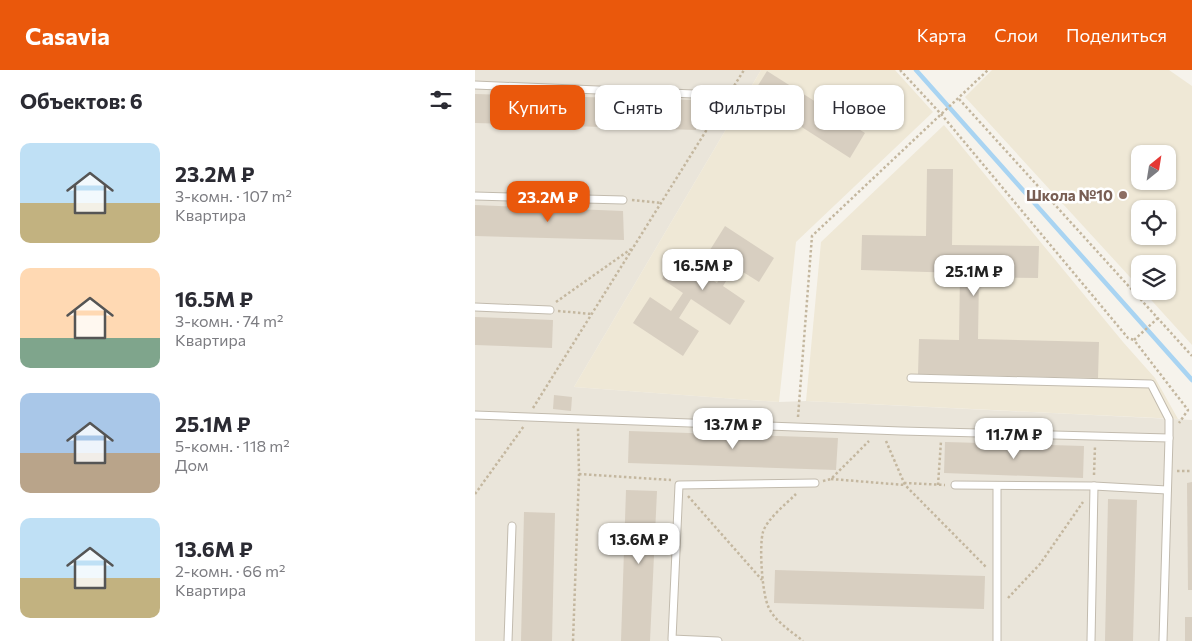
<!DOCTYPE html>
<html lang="ru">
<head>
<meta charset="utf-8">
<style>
	:root { --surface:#fff; --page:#f2f2f3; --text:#2b2b33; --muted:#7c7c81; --accent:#ea580c }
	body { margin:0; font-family:Commissioner,sans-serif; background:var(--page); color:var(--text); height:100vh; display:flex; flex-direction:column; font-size:19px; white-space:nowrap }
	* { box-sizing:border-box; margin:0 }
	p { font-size:16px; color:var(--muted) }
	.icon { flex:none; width:28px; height:28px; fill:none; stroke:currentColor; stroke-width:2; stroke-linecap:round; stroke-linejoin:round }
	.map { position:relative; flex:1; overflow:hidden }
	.sheet { display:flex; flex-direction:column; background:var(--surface); width:475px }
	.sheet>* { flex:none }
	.hud { position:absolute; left:15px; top:15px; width:475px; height:45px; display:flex; gap:10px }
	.needle { width:32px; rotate:30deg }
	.tools { position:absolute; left:656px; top:75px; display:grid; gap:10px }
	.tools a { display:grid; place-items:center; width:45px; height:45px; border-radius:10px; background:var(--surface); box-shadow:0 1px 4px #0004; font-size:25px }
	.price { position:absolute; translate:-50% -42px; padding:0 11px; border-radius:10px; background:#fff; color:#222; font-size:16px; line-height:32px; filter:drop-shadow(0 1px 2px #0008) }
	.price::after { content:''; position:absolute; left:50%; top:30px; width:15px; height:11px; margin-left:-8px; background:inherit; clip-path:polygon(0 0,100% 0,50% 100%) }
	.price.current { background:var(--accent); color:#fff }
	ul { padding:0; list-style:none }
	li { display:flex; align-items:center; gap:15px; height:125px; padding:0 20px }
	li span { display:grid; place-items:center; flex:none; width:140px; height:100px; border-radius:10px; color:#555 }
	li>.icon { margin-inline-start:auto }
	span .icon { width:60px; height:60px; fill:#fffc; stroke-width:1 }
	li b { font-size:21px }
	h2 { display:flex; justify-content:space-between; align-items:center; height:60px; padding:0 20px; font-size:21px }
	.tag { padding:0 18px; border-radius:10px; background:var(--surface); box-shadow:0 1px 4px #0004; font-size:18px; line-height:45px }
	.tag.current { background:var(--accent); color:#fff }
	header { display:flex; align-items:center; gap:30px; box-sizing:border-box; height:70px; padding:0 25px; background:var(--accent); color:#fff }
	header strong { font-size:24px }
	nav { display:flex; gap:28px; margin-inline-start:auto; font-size:18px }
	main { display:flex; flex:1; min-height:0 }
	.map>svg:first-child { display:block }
	.residential { fill:#eae5da }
	.education { fill:#efe8d6; fill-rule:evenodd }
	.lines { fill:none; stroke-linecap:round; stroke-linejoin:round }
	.stream { stroke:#a9d4f2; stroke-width:4.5 }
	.building { fill:#d8cfc1 }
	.service-casing { stroke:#c2bbae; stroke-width:9 }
	.path { stroke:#c4b79f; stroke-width:2.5; stroke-dasharray:2.5 2.5; stroke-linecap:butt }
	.service { stroke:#fff; stroke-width:7 }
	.education-dot { fill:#8d6e63; stroke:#fff; stroke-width:2 }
	.labels { text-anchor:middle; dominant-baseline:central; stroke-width:5; stroke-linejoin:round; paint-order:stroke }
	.education-label { font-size:15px; font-weight:bold; fill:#785e54; stroke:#fff; text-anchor:end }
</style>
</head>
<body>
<header>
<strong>Casavia</strong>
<nav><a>Карта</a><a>Слои</a><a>Поделиться</a></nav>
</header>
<main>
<section class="sheet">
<h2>Объектов: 6<svg class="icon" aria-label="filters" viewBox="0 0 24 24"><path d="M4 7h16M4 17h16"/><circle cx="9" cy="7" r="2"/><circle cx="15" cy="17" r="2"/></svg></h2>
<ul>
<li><span style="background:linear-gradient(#bfe0f5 60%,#c2b280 0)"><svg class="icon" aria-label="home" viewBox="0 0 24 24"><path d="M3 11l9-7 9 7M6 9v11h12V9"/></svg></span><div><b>23.2M ₽</b><p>3-комн. · 107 m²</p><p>Квартира</p></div></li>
<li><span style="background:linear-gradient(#ffd9b3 70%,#7fa58c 0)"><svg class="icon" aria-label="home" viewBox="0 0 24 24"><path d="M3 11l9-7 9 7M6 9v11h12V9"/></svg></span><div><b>16.5M ₽</b><p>3-комн. · 74 m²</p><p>Квартира</p></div></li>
<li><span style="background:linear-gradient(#a9c7e8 60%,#b9a48a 0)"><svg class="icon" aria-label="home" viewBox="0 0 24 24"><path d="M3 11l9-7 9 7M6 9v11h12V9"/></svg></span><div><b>25.1M ₽</b><p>5-комн. · 118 m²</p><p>Дом</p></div></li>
<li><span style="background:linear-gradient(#bfe0f5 60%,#c2b280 0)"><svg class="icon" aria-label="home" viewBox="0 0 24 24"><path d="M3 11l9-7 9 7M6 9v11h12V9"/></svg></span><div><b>13.6M ₽</b><p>2-комн. · 66 m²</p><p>Квартира</p></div></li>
</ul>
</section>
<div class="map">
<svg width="717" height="571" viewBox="0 0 717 571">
	<rect width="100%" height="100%" fill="#f6f3ec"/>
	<!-- residential -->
	<polygon class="residential" points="0,0 286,0 99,317 304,332 331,331 717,350 717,571 0,571"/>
	<!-- education -->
	<g class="education">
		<polygon points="286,0 420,0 458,42 321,172 304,332 99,317"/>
		<path d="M517,0h177l23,16v259l-49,-54h24v-27h-27v24l-175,-191zM665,84h27v27h-27zM665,139h27v27h-27z"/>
		<polygon points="469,55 648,272 680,308 703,349 331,331 346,172"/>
	</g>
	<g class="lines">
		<!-- stream -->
		<polyline class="stream" points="441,0 717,310"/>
	</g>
	<!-- building -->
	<g class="building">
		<polygon points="292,1 390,63 375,88 277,25"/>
		<polygon points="0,24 222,30 221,60 0,53"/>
		<polygon points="452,99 478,99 477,175 564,176 563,208 504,207 503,269 624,272 623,308 443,304 444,269 484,270 485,203 386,200 387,165 451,166"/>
		<polygon points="0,135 148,141 149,170 0,166"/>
		<polygon points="250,156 299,188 284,212 260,197 248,216 270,231 255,255 216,229 204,248 224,261 208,286 158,253 175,227 196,241 208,223 187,209 201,186 242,213 254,193 235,180"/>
		<polygon points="0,247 78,250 77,278 0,275"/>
		<polygon points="79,325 97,327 96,341 78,339"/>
		<polygon points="154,361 363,368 361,400 153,393"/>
		<polygon points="470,372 609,376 608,408 469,403"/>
		<polygon points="717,412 717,520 713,520 712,413"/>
		<polygon points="151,420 182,421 175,571 146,571"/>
		<polygon points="633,429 662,430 658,571 630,571"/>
		<polygon points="49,442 80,443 77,571 46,571"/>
		<polygon points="300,500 510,506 509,539 299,533"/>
		<rect x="710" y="547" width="7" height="24"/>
	</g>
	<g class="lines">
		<!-- service casing -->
		<g class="service-casing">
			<g id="service">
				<polyline points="0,15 219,24"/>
				<polyline points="0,126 148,130"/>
				<polyline points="0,237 75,240"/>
				<polyline points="436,308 676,314 694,349 694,368"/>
				<polyline points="0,345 426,361 694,368 688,571"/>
				<polyline points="480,415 619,416 692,420"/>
				<polyline points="33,571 37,456"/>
				<polyline points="243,571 197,569 204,415 340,413"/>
				<polyline points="522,571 522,416"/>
				<polyline points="616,571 619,416"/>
			</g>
		</g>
		<!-- path -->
		<g class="path">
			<polyline points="425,0 466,44 653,268 659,270"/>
			<polyline points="229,24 246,24 255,21"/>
			<polyline points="484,29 717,286"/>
			<polyline points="157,130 186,133"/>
			<polyline points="81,232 156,179"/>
			<polyline points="83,241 117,244"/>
			<polyline points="683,248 659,270 713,340 704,353"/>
			<polyline points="58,338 269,0"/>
			<polyline points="323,347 337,166 513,0"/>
			<polyline points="411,371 430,415 512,498"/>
			<polyline points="702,401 717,401"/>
			<polyline points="104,404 196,410"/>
			<polyline points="619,405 620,376"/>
			<polyline points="356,409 430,415"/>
			<polyline points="348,411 356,409 394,371"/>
			<polyline points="429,413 470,415"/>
			<polyline points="463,415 466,371"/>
			<polyline points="0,424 49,356"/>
			<path d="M321,424c-10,10 -29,25 -33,38 -4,14 -1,60 5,74 6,15 23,25 35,35"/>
			<polyline points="213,426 287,510"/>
			<polyline points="533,528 565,494 608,432"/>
			<polyline points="98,571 104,404 103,358"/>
		</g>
		<!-- service -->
		<use href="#service" class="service"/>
	</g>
	<!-- markers -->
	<circle class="education-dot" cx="648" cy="125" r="5"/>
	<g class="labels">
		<!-- education labels -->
		<g class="education-label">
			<text x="638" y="125">Школа №10</text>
		</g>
	</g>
</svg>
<div class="tools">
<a><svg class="needle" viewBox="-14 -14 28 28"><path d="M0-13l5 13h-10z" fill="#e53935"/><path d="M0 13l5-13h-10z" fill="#7c7c81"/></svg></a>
<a><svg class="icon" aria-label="locate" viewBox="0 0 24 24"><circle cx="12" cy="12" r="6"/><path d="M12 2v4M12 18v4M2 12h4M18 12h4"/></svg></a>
<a><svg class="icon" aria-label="layers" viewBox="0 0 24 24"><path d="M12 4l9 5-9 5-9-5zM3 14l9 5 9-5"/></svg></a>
</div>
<b class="price current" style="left:73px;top:153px">23.2M ₽</b>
<b class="price" style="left:228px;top:221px">16.5M ₽</b>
<b class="price" style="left:499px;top:227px">25.1M ₽</b>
<b class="price" style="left:258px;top:380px">13.7M ₽</b>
<b class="price" style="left:539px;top:390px">11.7M ₽</b>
<b class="price" style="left:164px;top:495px">13.6M ₽</b>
<div class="hud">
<a class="tag current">Купить</a>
<a class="tag">Снять</a>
<a class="tag">Фильтры</a>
<a class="tag">Новое</a>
</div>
</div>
</main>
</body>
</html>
